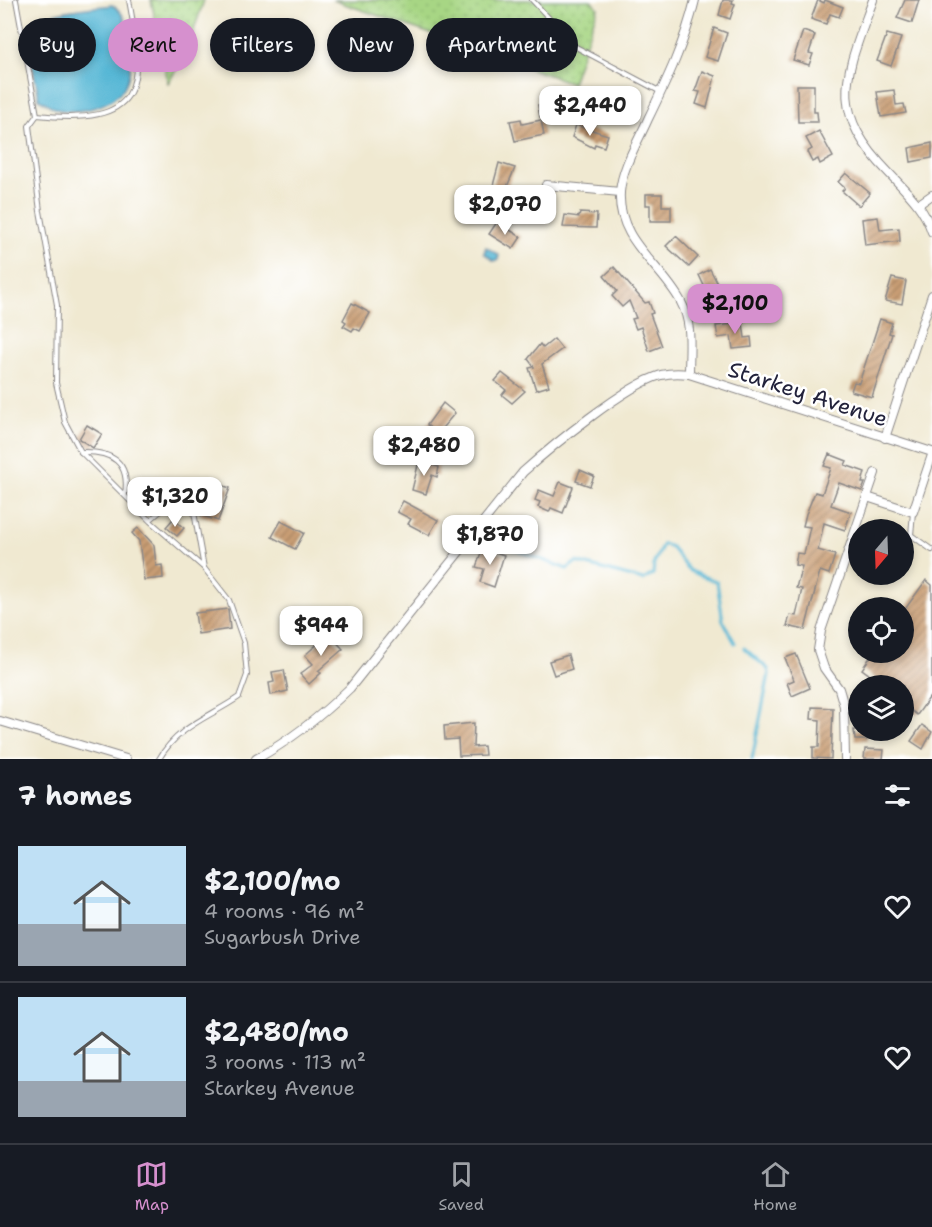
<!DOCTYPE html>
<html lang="en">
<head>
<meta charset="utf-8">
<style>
	:root { --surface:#171b24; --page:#20242c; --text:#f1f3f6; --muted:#9ea1a6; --line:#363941; --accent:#d690ce }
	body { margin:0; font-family:"Shantell Sans",sans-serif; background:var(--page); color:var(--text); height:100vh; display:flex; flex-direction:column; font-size:22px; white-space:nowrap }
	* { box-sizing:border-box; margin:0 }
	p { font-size:20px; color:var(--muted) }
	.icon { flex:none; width:33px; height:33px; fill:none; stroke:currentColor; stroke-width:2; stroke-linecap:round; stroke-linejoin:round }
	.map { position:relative; height:759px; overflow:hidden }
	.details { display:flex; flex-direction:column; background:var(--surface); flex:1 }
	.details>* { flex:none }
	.hud { position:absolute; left:18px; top:18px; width:600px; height:54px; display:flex; gap:12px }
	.needle { width:39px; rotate:199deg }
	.fabs { position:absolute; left:848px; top:519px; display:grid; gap:12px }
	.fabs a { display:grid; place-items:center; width:66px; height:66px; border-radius:50%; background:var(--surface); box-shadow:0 3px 9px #0003; font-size:30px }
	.price { position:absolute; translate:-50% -51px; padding:0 14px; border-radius:12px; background:#fff; color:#222; font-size:20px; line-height:39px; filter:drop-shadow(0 2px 3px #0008) }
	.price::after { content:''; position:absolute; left:50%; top:36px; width:18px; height:14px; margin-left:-9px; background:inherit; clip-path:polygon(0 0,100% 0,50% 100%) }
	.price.on { background:var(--accent); color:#111 }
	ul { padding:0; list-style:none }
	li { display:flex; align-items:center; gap:18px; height:150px; padding:0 18px }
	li+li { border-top:2px solid var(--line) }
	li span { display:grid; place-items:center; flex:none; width:168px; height:120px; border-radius:0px; color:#555 }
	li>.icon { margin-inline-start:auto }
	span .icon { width:72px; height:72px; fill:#fffc; stroke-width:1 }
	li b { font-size:26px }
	h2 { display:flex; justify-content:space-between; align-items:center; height:72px; padding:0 18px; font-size:26px }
	.chip { padding:0 21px; border-radius:27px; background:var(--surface); box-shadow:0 3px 9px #0003; font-size:21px; line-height:54px }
	.chip.on { background:var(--accent); color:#111 }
	.tabs { display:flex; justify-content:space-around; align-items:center; height:84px; border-top:2px solid var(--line); background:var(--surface); font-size:16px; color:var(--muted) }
	.tabs a { display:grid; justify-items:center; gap:3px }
	.tabs .on { color:var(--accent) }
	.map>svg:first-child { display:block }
	.grass { fill:url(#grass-dots); stroke:#647c60; stroke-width:1.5 }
	.water { fill:#56b7d5; stroke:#3c6c88; stroke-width:1.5 }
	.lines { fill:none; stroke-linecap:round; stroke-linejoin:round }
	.stream { stroke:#56b7d5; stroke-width:3 }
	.building { fill:url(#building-hatch) }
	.service-casing { stroke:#898686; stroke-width:6 }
	.minor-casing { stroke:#898686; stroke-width:10 }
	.service { stroke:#fff; stroke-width:4 }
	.minor { stroke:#fff; stroke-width:8 }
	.labels { text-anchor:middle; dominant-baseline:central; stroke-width:5; stroke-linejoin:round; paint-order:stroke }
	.street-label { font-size:22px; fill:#22223b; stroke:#fff }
</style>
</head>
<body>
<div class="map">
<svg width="932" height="759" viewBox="0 0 932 759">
	<defs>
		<pattern id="grass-dots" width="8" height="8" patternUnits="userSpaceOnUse" patternTransform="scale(1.5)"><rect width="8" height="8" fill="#a7d684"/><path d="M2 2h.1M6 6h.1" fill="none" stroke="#8fb773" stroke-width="1.8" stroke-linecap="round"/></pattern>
		<pattern id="building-hatch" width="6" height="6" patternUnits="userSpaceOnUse" patternTransform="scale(1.5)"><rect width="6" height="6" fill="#c99e74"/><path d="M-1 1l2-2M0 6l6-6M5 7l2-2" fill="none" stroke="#a38060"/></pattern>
	</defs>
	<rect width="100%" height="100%" fill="#fff"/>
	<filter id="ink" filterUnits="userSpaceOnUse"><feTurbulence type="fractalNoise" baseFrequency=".0167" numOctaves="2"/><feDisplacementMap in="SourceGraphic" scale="12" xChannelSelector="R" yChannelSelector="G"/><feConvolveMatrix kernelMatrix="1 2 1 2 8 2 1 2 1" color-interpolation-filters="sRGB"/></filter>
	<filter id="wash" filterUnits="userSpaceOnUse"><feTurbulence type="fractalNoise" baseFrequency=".008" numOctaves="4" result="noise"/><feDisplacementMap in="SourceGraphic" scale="24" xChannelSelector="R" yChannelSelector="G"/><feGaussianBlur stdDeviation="1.35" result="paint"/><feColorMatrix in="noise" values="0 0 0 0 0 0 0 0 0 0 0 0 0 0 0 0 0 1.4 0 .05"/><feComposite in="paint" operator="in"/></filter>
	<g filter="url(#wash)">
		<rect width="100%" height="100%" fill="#f0e9d1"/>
		<!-- grass -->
		<g class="grass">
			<polygon points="151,0 204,0 186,54 168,83"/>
			<polygon points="333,0 591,0 598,8 572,83"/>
		</g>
		<!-- water -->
		<g class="water">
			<path d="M112,5c13,8 14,17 16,31 2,14 5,36 -3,50 -11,20 -43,28 -65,24 -7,-1 -15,-8 -21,-11 -3,-20 -11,-45 -10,-65 1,-24 64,-26 83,-29z"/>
			<polygon points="486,247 499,255 498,260 494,261 484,253"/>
		</g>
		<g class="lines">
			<!-- stream -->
			<g class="stream">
				<polyline points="481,537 567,569 576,562 643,580 653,574 654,563 663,544 671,547 690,571 717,582 723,621 735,643"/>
				<polyline points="744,648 768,669 769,674 752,759"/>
			</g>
		</g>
		<g id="blocks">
			<!-- building -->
			<g class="building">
				<polygon points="723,0 733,0 732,3 735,4 730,19 719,15"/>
				<polygon points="818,0 824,3 825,0 843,7 839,17 830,14 826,24 811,19"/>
				<polygon points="905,0 919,0 912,23 897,18"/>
				<polygon points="714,28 727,33 718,61 705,57"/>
				<polygon points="803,31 815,35 809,53 813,54 809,65 793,60"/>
				<polygon points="887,34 901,38 891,66 877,61"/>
				<polygon points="702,71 715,76 707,108 696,104 700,92 695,91"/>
				<polygon points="797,85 814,85 814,112 817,112 818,122 798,122"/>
				<polygon points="894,90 896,105 904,104 906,113 881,117 877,92"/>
				<polygon points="555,103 557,114 540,117 538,105"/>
				<polygon points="521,119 522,124 541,120 544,135 515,141 510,121"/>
				<polygon points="576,125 608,135 604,147 595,144 594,148 572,137"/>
				<polygon points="819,131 833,157 820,164 818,159 812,162 807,152 812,149 806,138"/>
				<polygon points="932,143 932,158 911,162 909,148"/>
				<polygon points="499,163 515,168 503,196 491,193"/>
				<polygon points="846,173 870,193 859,206 842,191 845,188 838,182"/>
				<polygon points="646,194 662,194 662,206 671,206 671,221 650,221 650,205 646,205"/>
				<polygon points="580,213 597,214 596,228 563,227 565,215 579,217"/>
				<polygon points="878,217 880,230 899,228 900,241 865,245 862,219"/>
				<polygon points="497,222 521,237 513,249 489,234"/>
				<polygon points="676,236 698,257 689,267 666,246"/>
				<polygon points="614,267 645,303 649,302 653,313 650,314 662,346 649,351 641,327 636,329 632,319 636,318 629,301 622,307 612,296 617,291 604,276"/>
				<polygon points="710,269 723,294 708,302 703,292 706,290 699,275"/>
				<polygon points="892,278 906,281 902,304 885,301"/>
				<polygon points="352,303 370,313 360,331 354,328 352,331 343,326 346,322 343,320"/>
				<polygon points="880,319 892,323 889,333 892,334 872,397 851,391 854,382 859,383"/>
				<polygon points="743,323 745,338 751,337 752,347 733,349 731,336 718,338 716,326"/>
				<polygon points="554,339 562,349 542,364 549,386 536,390 529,368 534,367 528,359 540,344 543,348"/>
				<polygon points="502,373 525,391 512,403 502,395 506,390 495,381"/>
				<polygon points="443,403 455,413 437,434 427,425"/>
				<polygon points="87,425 102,434 93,448 79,439"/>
				<polygon points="829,454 847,461 845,465 865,472 862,483 865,483 862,491 839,483 831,505 851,512 845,530 824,523 818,550 835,555 829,574 820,571 805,630 787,626 790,615 796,616 802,589 796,588 802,566 795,565 797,553 804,554 810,527 803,526 806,514 815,492 822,494 831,468 824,466"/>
				<polygon points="419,461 439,467 437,477 432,475 426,494 412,490"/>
				<polygon points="580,470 594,476 590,486 576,481"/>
				<polygon points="213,482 230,488 218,521 200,515"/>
				<polygon points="560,482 573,487 563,513 551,508 549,512 538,507 540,502 535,500 539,490 554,496"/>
				<polygon points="403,501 438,520 429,535 408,524 411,519 397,512"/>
				<polygon points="173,519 184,528 177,536 166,527"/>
				<polygon points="281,521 304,533 295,549 272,537"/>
				<polygon points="138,528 154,545 156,566 162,565 163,578 144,580 139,541 132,533"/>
				<polygon points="483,548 504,555 494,587 480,582 484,569 476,567"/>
				<polygon points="926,580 932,585 932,694 917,715 903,704 906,700 903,698 903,686 885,686 862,669 874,652 903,652 903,612"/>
				<polygon points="228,609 230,629 198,634 195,613"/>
				<polygon points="329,634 343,649 318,671 321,673 309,684 300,674 313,664 305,655"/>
				<polygon points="796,654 810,688 792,696 787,683 794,680 785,658"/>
				<polygon points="568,655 572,669 554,675 549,661"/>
				<polygon points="284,670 288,691 271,695 269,683 274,682 272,672"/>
				<polygon points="812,707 833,708 831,759 813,758 813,747 819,747 820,720 811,719"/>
				<polygon points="474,723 473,747 484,746 485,755 459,756 458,739 445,740 444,726"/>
				<polygon points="922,725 932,732 923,749 911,741"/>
				<polygon points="854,730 866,730 867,740 855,740"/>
				<polygon points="865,749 884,750 883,759 864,759"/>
			</g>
		</g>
	</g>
	<g filter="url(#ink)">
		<use href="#blocks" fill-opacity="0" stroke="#898686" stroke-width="1.5"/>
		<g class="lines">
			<!-- service casing -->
			<g class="service-casing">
				<g id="service">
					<path d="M16,0l21,115 -8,11 11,85 17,94 -1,78 9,39 16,30 69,69 54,47 25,32 15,43 3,32 -8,22c-29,20 -61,29 -80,62"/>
					<polyline points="532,0 576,47 661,92"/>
					<path d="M37,115c104,11 109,-25 92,-115"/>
					<path d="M81,452c31,-1 49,10 44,42"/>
					<polyline points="913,512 911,535 932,550"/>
					<polyline points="150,520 168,505 187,502 194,512 204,568"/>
				</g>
			</g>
			<!-- minor casing -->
			<g class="minor-casing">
				<g id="minor">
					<path d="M873,0c-27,75 -47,109 16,173 18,19 35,34 43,59"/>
					<polyline points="546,185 620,192"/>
					<polyline points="919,204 932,195"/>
					<path d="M689,374c0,-24 4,-50 -8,-72 -20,-38 -64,-61 -61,-110 2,-25 18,-50 28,-73 19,-39 37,-77 47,-119"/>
					<polyline points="885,438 932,295"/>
					<polyline points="867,497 913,512 932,455"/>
					<polyline points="0,721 126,759"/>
					<path d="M256,759c35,-19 65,-43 94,-71l173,-216c28,-25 103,-87 138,-97 9,-2 19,-2 28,-1l243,78"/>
					<polyline points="845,759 844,706 839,689 824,668 818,650 821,631 875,473"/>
				</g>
			</g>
			<!-- service -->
			<use href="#service" class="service"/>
			<!-- minor -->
			<use href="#minor" class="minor"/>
		</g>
	</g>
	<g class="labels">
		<!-- street labels -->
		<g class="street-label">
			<text transform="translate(808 394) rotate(18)">Starkey Avenue</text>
		</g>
	</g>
</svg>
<div class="fabs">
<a><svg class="needle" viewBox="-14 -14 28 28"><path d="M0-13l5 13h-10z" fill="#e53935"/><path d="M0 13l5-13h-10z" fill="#9ea1a6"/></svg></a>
<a><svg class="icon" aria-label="locate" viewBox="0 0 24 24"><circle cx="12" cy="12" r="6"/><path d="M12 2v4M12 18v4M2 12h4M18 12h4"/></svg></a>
<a><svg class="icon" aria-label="layers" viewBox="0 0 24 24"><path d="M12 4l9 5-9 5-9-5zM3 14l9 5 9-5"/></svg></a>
</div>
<b class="price" style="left:590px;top:137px">$2,440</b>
<b class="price" style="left:505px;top:236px">$2,070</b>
<b class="price on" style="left:735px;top:335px">$2,100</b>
<b class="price" style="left:424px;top:477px">$2,480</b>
<b class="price" style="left:175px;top:528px">$1,320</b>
<b class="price" style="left:490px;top:566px">$1,870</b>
<b class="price" style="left:321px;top:657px">$944</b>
<div class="hud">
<a class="chip">Buy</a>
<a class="chip on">Rent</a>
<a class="chip">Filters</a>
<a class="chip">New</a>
<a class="chip">Apartment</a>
</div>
</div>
<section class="details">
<h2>7 homes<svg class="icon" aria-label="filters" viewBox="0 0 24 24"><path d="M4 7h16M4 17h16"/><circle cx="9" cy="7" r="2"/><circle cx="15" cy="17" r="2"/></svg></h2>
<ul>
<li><span style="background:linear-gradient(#bfe0f5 65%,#9aa5b1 0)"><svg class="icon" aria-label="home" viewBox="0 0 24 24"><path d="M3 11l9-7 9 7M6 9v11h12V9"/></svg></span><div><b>$2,100/mo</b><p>4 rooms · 96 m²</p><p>Sugarbush Drive</p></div><svg class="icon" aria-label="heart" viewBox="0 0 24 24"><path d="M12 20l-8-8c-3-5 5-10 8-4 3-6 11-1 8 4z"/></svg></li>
<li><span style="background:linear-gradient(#bfe0f5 70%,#9aa5b1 0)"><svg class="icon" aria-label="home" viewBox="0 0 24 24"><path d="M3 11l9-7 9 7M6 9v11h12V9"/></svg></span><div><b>$2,480/mo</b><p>3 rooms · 113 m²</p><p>Starkey Avenue</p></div><svg class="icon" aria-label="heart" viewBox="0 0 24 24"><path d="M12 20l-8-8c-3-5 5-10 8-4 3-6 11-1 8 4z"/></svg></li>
</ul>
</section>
<nav class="tabs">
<a class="on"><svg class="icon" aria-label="map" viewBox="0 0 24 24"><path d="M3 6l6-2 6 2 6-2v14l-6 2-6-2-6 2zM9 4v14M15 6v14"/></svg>Map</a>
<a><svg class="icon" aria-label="saved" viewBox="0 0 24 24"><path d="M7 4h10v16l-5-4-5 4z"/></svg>Saved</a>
<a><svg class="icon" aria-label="home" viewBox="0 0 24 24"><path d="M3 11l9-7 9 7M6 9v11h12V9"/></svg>Home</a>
</nav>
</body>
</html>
